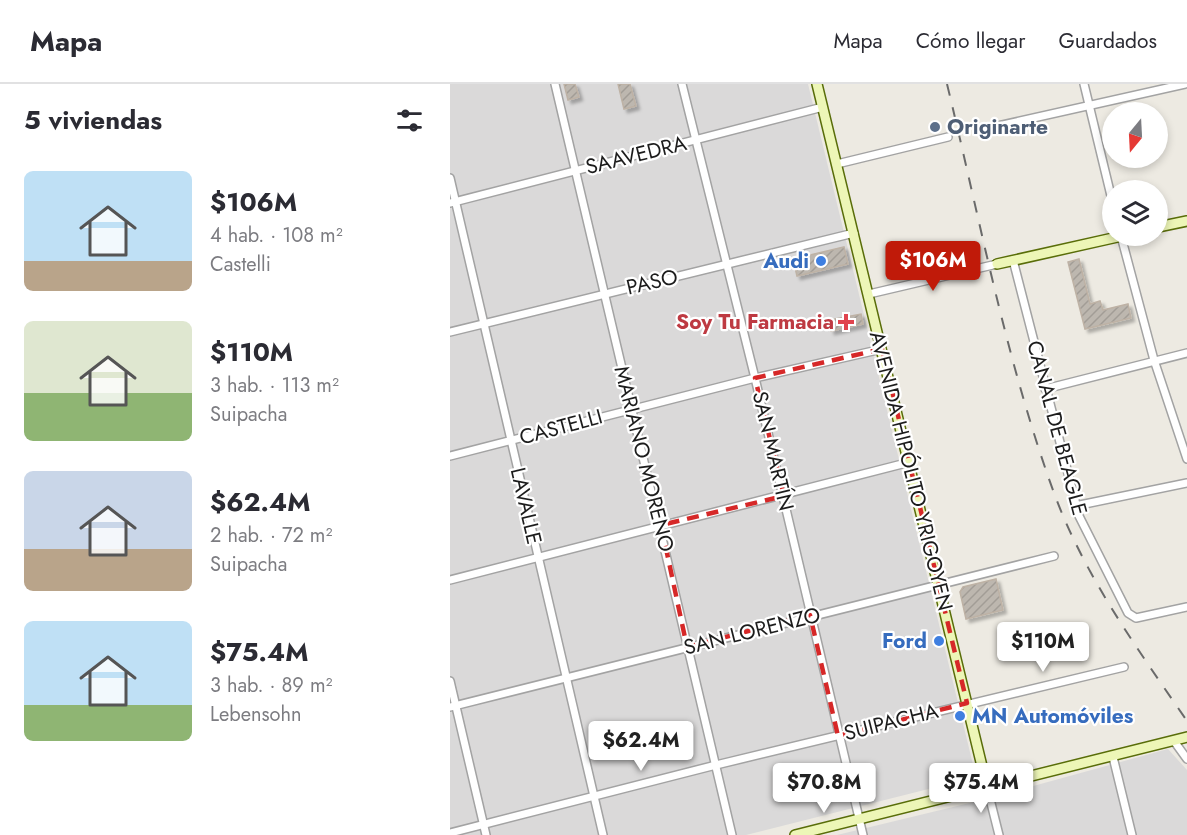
<!DOCTYPE html>
<html lang="es">
<head>
<meta charset="utf-8">
<style>
	:root { --surface:#fff; --page:#f2f2f3; --text:#2b2b33; --muted:#7c7c81; --line:#e1e1e2; --accent:#c01a09 }
	body { margin:0; font-family:Jost,sans-serif; background:var(--page); color:var(--text); height:100vh; display:flex; flex-direction:column; font-size:22px; white-space:nowrap }
	* { box-sizing:border-box; margin:0 }
	p { font-size:20px; color:var(--muted) }
	.icon { flex:none; width:33px; height:33px; fill:none; stroke:currentColor; stroke-width:2; stroke-linecap:round; stroke-linejoin:round }
	.map { position:relative; flex:1; overflow:hidden }
	.side { display:flex; flex-direction:column; background:var(--surface); width:450px }
	.side>* { flex:none }
	.needle { width:39px; rotate:198deg }
	.controls { position:absolute; left:652px; top:18px; display:grid; gap:12px }
	.controls a { display:grid; place-items:center; width:66px; height:66px; border-radius:50%; background:var(--surface); box-shadow:0 3px 9px #0003; font-size:30px }
	.price { position:absolute; translate:-50% -51px; padding:0 14px; border-radius:6px; background:#fff; color:#222; font-size:20px; line-height:39px; filter:drop-shadow(0 2px 3px #0008) }
	.price::after { content:''; position:absolute; left:50%; top:36px; width:18px; height:14px; margin-left:-9px; background:inherit; clip-path:polygon(0 0,100% 0,50% 100%) }
	.price.selected { background:var(--accent); color:#fff }
	ul { padding:0; list-style:none }
	li { display:flex; align-items:center; gap:18px; height:150px; padding:0 24px }
	li span { display:grid; place-items:center; flex:none; width:168px; height:120px; border-radius:9px; color:#555 }
	li>.icon { margin-inline-start:auto }
	span .icon { width:72px; height:72px; fill:#fffc; stroke-width:1 }
	li b { font-size:26px }
	h2 { display:flex; justify-content:space-between; align-items:center; height:72px; padding:0 24px; font-size:26px }
	header { display:flex; align-items:center; gap:36px; box-sizing:border-box; height:84px; padding:0 30px; background:var(--surface); border-bottom:2px solid var(--line) }
	header strong { font-size:28px }
	nav { display:flex; gap:33px; margin-inline-start:auto; font-size:21px }
	main { display:flex; flex:1; min-height:0 }
	.map>svg:first-child { display:block }
	.residential { fill:#dad9d9 }
	.building { fill:url(#building-hatch); stroke:#beb2a5; stroke-width:1.5; filter:url(#shadow) }
	.lines { fill:none; stroke-linecap:round; stroke-linejoin:round }
	.street-casing { stroke:#a3a3a3; stroke-width:10 }
	.secondary-casing { stroke:#596d09; stroke-width:12 }
	.street { stroke:#fff; stroke-width:7 }
	.secondary { stroke:#edf6b7; stroke-width:9 }
	.rail { stroke:#6a6a6a; stroke-width:2; stroke-dasharray:12 12; stroke-linecap:butt }
	.marked { fill:none; stroke:#d62828; stroke-width:4.5; stroke-dasharray:12 8; stroke-linejoin:round }
	.service-dot { fill:#5c6f8a; stroke:#fff; stroke-width:2 }
	.shop-dot { fill:#3f7fe0; stroke:#fff; stroke-width:2 }
	.health-dot { fill:#e0444e; stroke:#fff; stroke-width:2 }
	.labels { text-anchor:middle; dominant-baseline:central; stroke-width:4.5; stroke-linejoin:round; paint-order:stroke }
	.service-label { font-size:21px; font-weight:bold; fill:#4e5e75; stroke:#fff; text-anchor:start }
	.street-label { font-size:21px; fill:#1c1c1c; stroke:#fff }
	.shop-label { font-size:21px; font-weight:bold; fill:#366cbe; stroke:#fff; text-anchor:end }
	.health-label { font-size:21px; font-weight:bold; fill:#be3a42; stroke:#fff; text-anchor:end }
</style>
</head>
<body>
<header>
<strong>Mapa</strong>
<nav><a>Mapa</a><a>Cómo llegar</a><a>Guardados</a></nav>
</header>
<main>
<section class="side">
<h2>5 viviendas<svg class="icon" aria-label="filters" viewBox="0 0 24 24"><path d="M4 7h16M4 17h16"/><circle cx="9" cy="7" r="2"/><circle cx="15" cy="17" r="2"/></svg></h2>
<ul>
<li><span style="background:linear-gradient(#bfe0f5 75%,#b9a48a 0)"><svg class="icon" aria-label="home" viewBox="0 0 24 24"><path d="M3 11l9-7 9 7M6 9v11h12V9"/></svg></span><div><b>$106M</b><p>4 hab. · 108 m²</p><p>Castelli</p></div></li>
<li><span style="background:linear-gradient(#dfe7d0 60%,#8fb573 0)"><svg class="icon" aria-label="home" viewBox="0 0 24 24"><path d="M3 11l9-7 9 7M6 9v11h12V9"/></svg></span><div><b>$110M</b><p>3 hab. · 113 m²</p><p>Suipacha</p></div></li>
<li><span style="background:linear-gradient(#c9d6e8 65%,#b9a48a 0)"><svg class="icon" aria-label="home" viewBox="0 0 24 24"><path d="M3 11l9-7 9 7M6 9v11h12V9"/></svg></span><div><b>$62.4M</b><p>2 hab. · 72 m²</p><p>Suipacha</p></div></li>
<li><span style="background:linear-gradient(#bfe0f5 70%,#8fb573 0)"><svg class="icon" aria-label="home" viewBox="0 0 24 24"><path d="M3 11l9-7 9 7M6 9v11h12V9"/></svg></span><div><b>$75.4M</b><p>3 hab. · 89 m²</p><p>Lebensohn</p></div></li>
</ul>
</section>
<div class="map">
<svg width="737" height="751" viewBox="0 0 737 751">
	<defs>
		<pattern id="building-hatch" width="6" height="6" patternUnits="userSpaceOnUse" patternTransform="scale(1.5)"><rect width="6" height="6" fill="#bdb7af"/><path d="M-1 1l2-2M0 6l6-6M5 7l2-2" fill="none" stroke="#a29d96"/></pattern>
		<filter id="shadow"><feDropShadow dx="3.5" dy="3.5" stdDeviation="1.5" flood-color="#0004"/></filter>
	</defs>
	<rect width="100%" height="100%" fill="#edeae2"/>
	<!-- residential -->
	<g class="residential">
		<polygon points="0,0 358,0 526,693 296,751 0,751"/>
		<polygon points="718,665 737,686 737,751 387,751 532,716"/>
	</g>
	<!-- building -->
	<g class="building">
		<polygon points="114,0 125,0 129,13 118,16"/>
		<polygon points="168,0 180,0 186,22 174,25"/>
		<polygon points="394,163 398,180 347,192 343,175"/>
		<polygon points="629,175 640,220 650,217 653,226 678,220 681,234 635,245 618,178"/>
		<polygon points="411,230 413,240 381,247 379,236"/>
		<polygon points="546,495 553,526 516,535 510,508 513,503"/>
	</g>
	<g class="lines">
		<!-- street casing -->
		<g class="street-casing">
			<g id="street">
				<polyline points="105,0 282,751"/>
				<polyline points="232,0 305,294 413,751"/>
				<polyline points="634,0 663,120"/>
				<polyline points="530,46 735,0"/>
				<polyline points="387,80 498,53"/>
				<polyline points="0,94 153,751"/>
				<polyline points="0,119 373,23"/>
				<polyline points="671,152 704,276 737,375"/>
				<polyline points="563,176 629,432 678,529 686,534 737,523"/>
				<polyline points="419,210 547,180"/>
				<polyline points="0,248 404,149"/>
				<polyline points="595,305 737,269"/>
				<polyline points="0,372 305,294 432,265"/>
				<polyline points="625,422 737,399"/>
				<polyline points="0,496 460,378"/>
				<polyline points="0,597 36,751"/>
				<polyline points="0,623 604,472"/>
				<polyline points="724,657 737,675"/>
				<polyline points="663,673 682,751"/>
				<polyline points="537,703 549,751"/>
				<polyline points="0,749 266,681 674,583"/>
			</g>
		</g>
		<!-- secondary casing -->
		<g class="secondary-casing">
			<g id="secondary">
				<polyline points="367,0 537,703"/>
				<polyline points="708,143 737,137"/>
				<polyline points="547,180 672,152"/>
				<polyline points="345,751 737,653"/>
			</g>
		</g>
		<!-- street -->
		<use href="#street" class="street"/>
		<!-- secondary -->
		<use href="#secondary" class="secondary"/>
		<!-- rail -->
		<path class="rail" d="M497,0c33,136 59,277 107,409 31,84 83,155 133,228"/>
	</g>
	<!-- marked area -->
	<path class="marked" d="M432,265l85,354 -129,33 -28,-121 -123,32 -26,-122 123,-29 -29,-118z"/>
	<!-- markers -->
	<circle class="service-dot" cx="485" cy="43" r="6"/>
	<g class="shop-dot">
		<circle cx="371" cy="177" r="6"/>
		<circle cx="489" cy="557" r="6"/>
		<circle cx="510" cy="632" r="6"/>
	</g>
	<path class="health-dot" d="M393 229h6v6h6v6h-6v6h-6v-6h-6v-6h6z"/>
	<g class="labels">
		<!-- service labels -->
		<g class="service-label">
			<text x="497" y="43">Originarte</text>
		</g>
		<!-- street labels -->
		<g class="street-label">
			<text transform="translate(186 71) rotate(-14)">SAAVEDRA</text>
			<text transform="translate(202 198) rotate(-13)">PASO</text>
			<text transform="translate(111 343) rotate(-15)">CASTELLI</text>
			<text transform="translate(607 344) rotate(75)">CANAL DE BEAGLE</text>
			<text transform="translate(323 367) rotate(77)">SAN MARTÍN</text>
			<text transform="translate(194 375) rotate(76)">MARIANO MORENO</text>
			<text transform="translate(461 387) rotate(76)">AVENIDA HIPÓLITO YRIGOYEN</text>
			<text transform="translate(76 422) rotate(77)">LAVALLE</text>
			<text transform="translate(302 547) rotate(-14)">SAN LORENZO</text>
			<text transform="translate(441 638) rotate(-14)">SUIPACHA</text>
		</g>
		<!-- shop labels -->
		<g class="shop-label">
			<text x="359" y="177">Audi</text>
			<text x="477" y="557">Ford</text>
			<text x="522" y="632" text-anchor="start">MN Automóviles</text>
		</g>
		<!-- health labels -->
		<g class="health-label">
			<text x="384" y="238">Soy Tu Farmacia</text>
		</g>
	</g>
</svg>
<div class="controls">
<a><svg class="needle" viewBox="-14 -14 28 28"><path d="M0-13l5 13h-10z" fill="#e53935"/><path d="M0 13l5-13h-10z" fill="#7c7c81"/></svg></a>
<a><svg class="icon" aria-label="layers" viewBox="0 0 24 24"><path d="M12 4l9 5-9 5-9-5zM3 14l9 5 9-5"/></svg></a>
</div>
<b class="price selected" style="left:483px;top:208px">$106M</b>
<b class="price" style="left:593px;top:589px">$110M</b>
<b class="price" style="left:191px;top:688px">$62.4M</b>
<b class="price" style="left:374px;top:730px">$70.8M</b>
<b class="price" style="left:531px;top:730px">$75.4M</b>
</div>
</main>
</body>
</html>
